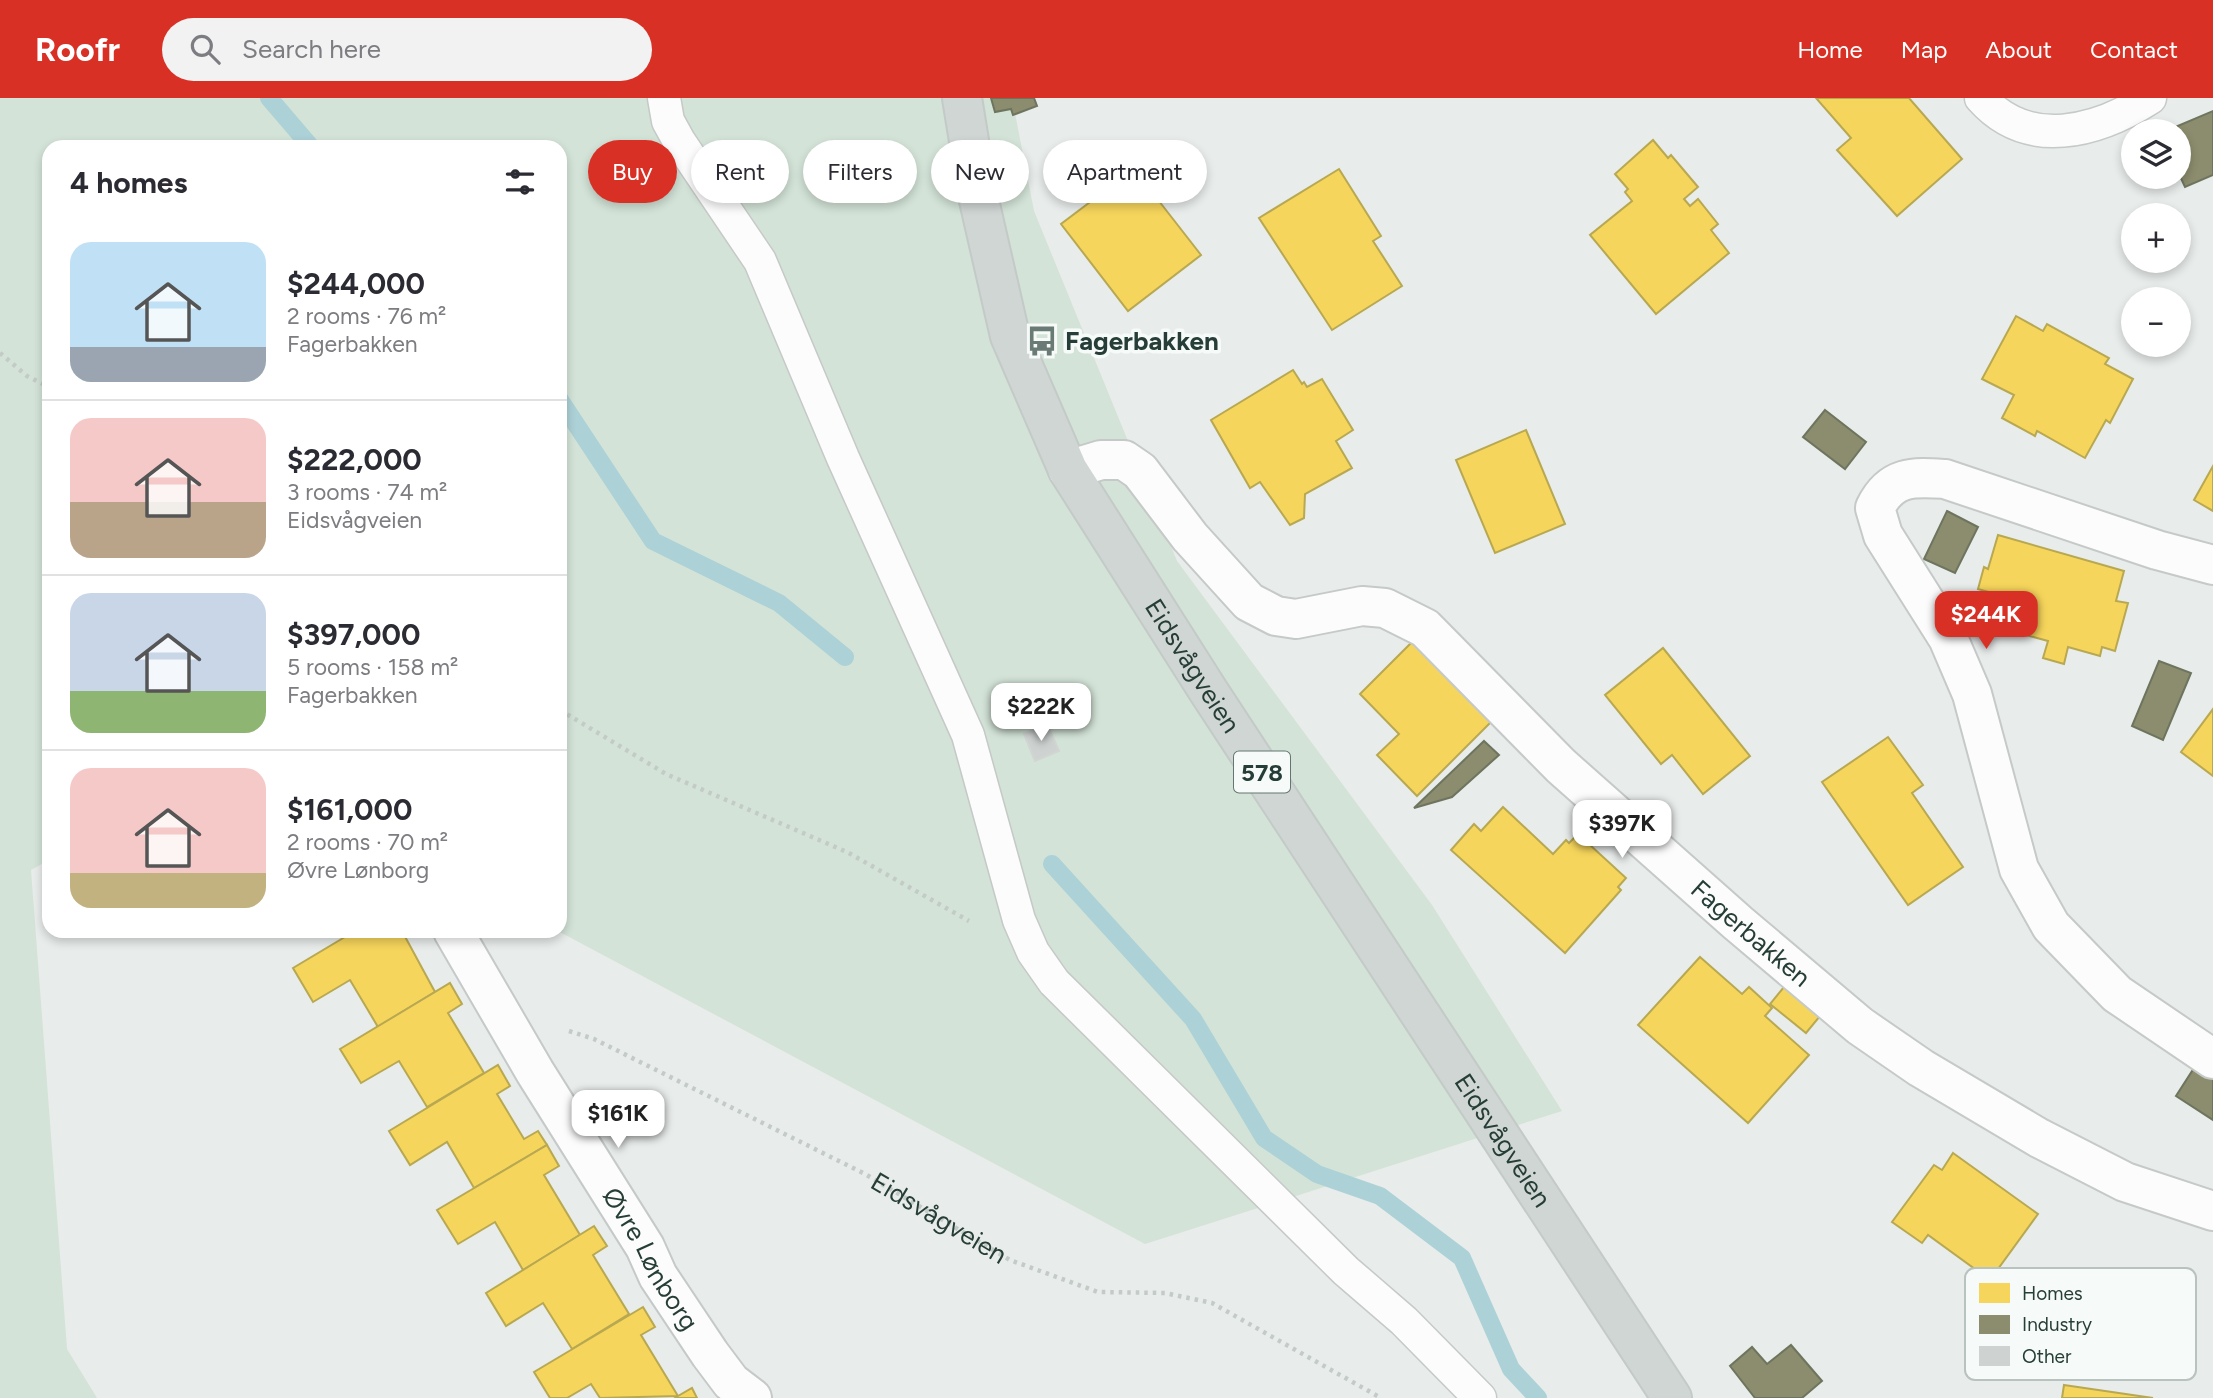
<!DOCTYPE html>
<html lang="en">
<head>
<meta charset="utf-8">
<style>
	:root { --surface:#fff; --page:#f2f2f3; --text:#2b2b33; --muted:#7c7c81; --line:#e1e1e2; --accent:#d93025 }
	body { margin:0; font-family:Figtree,sans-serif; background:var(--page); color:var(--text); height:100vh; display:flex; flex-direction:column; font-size:26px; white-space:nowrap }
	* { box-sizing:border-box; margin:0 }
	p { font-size:23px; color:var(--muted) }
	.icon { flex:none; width:38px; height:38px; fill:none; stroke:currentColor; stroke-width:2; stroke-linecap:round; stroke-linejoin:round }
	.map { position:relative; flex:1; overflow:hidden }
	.panel { position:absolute; left:42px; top:42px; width:525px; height:798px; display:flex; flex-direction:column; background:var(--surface); border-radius:21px; box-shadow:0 4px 10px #0003 }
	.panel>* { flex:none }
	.guide { position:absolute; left:588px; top:42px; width:665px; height:63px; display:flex; gap:14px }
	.tools { position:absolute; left:2121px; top:21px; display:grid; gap:14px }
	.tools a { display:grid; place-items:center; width:70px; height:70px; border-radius:50%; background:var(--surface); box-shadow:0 4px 10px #0003; font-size:35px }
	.price { position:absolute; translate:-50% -60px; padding:0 16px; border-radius:14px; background:#fff; color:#222; font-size:23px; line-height:46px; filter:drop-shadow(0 2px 4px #0008) }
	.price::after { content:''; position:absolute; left:50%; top:42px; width:21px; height:16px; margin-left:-10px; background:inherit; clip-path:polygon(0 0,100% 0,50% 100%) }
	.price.active { background:var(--accent); color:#fff }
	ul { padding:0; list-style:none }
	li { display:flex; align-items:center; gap:21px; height:175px; padding:0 28px }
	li+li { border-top:2px solid var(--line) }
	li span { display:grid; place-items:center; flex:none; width:196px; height:140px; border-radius:21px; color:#555 }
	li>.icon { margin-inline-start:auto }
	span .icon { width:84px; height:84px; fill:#fffc; stroke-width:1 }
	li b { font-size:30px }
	h2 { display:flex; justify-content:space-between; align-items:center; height:84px; padding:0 28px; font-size:30px }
	.chip { padding:0 24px; border-radius:32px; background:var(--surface); box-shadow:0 4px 10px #0003; font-size:24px; line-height:63px }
	.chip.active { background:var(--accent); color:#fff }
	header { display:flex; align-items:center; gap:42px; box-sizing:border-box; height:98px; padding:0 35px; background:var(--accent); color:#fff }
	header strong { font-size:33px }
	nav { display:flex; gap:38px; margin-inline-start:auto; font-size:24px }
	.search { width:490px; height:63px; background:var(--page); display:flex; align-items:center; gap:18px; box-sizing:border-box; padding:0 24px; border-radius:38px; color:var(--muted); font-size:26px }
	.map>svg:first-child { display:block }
	.green { fill:#d3e3d7 }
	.homes { fill:#f6d55c; stroke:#b8a851; stroke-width:2 }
	.industry { fill:#8c8c6e; stroke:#6d755e; stroke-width:2 }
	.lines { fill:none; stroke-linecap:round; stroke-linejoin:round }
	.stream { stroke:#acd1d6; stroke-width:18 }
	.building { fill:#ced3d1; stroke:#d1d5d3; stroke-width:2 }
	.lane-casing { stroke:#c5c9c7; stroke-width:35 }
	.street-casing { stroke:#c5c9c7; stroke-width:42 }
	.primary-casing { stroke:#c3cac8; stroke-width:42 }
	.path { stroke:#c3cbc7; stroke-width:4.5; stroke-dasharray:3.5 5; stroke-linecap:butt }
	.lane { stroke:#fcfcfc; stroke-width:32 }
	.street { stroke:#fcfcfc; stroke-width:38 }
	.primary { stroke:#d0d6d4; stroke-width:38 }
	.labels { text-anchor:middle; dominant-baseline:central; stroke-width:7; stroke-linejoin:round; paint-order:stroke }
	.shield { fill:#f6faf8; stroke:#647671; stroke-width:2 }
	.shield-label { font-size:24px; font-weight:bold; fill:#263e37 }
	.poi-label { font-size:26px; font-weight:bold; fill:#263e37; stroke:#f6faf8; text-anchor:start }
	.street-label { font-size:26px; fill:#263e37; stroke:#f6faf8 }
	.key { fill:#f6faf8; stroke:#b8c2be; stroke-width:2 }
	.key-label { font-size:19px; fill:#263e37 }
</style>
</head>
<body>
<header>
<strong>Roofr</strong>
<div class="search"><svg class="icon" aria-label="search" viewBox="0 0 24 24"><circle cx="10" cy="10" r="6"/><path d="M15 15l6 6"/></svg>Search here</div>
<nav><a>Home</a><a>Map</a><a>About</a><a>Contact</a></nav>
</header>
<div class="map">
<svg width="2213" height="1300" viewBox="0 0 2213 1300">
	<rect width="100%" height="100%" fill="#e8ecea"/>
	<!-- green -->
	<polygon class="green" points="0,0 1012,0 1034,113 1177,463 1432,807 1562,1013 1145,1146 558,833 560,833 560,49 49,49 49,762 31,772 67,1251 97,1300 0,1300"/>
	<!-- homes -->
	<g class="homes">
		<polygon points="1816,0 1909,0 1962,61 1897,118 1837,52 1851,40"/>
		<polygon points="1653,42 1668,60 1671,57 1698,89 1684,101 1690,108 1698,101 1718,126 1711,132 1729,155 1656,216 1590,137 1632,103 1625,94 1628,91 1615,76"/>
		<polygon points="1134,71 1201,157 1128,213 1061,126"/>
		<polygon points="1339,71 1381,138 1373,143 1402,188 1332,232 1259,120"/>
		<polygon points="2016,218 2043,233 2047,226 2109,260 2105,266 2133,281 2110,325 2106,322 2085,360 2037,333 2035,338 2002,320 2014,297 1982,281"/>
		<polygon points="1293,272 1302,286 1304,284 1307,289 1322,281 1353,332 1336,343 1352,370 1305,396 1304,420 1290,427 1260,384 1250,390 1211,322"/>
		<polygon points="1526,332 1565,426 1495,455 1456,362"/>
		<polygon points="2213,368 2213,413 2194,402"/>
		<polygon points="1998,437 2124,473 2116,503 2128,505 2115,553 2102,549 2100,558 2068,549 2064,566 2043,560 2048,543 2004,531 2013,501 1978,491 1984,469 1988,471"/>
		<polygon points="1412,544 1491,624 1417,698 1377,657 1399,636 1360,596"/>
		<polygon points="1663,550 1750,658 1703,696 1672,657 1661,666 1605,597"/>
		<polygon points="2213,611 2213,678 2181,654"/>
		<polygon points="1888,639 1923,687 1912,695 1963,769 1908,807 1822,684"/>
		<polygon points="1503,709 1553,756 1566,742 1569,745 1578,736 1626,780 1618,789 1621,792 1565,855 1451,752 1474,726 1481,733"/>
		<polygon points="355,833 402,833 435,894 378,929 350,882 313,904 293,870"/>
		<polygon points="1700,859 1742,896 1749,889 1772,910 1765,918 1809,957 1748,1025 1638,927"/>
		<polygon points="450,885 462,906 448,915 484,975 427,1009 399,963 361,985 340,951"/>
		<polygon points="1784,889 1820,918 1806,935 1770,906"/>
		<polygon points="498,967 510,988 497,996 524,1041 538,1033 547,1047 474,1090 447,1044 410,1067 389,1033"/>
		<polygon points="547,1047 559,1068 544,1077 580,1137 523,1172 495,1124 458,1146 437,1112"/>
		<polygon points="1953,1055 2038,1116 1990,1182 1928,1137 1922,1145 1892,1124 1934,1067 1942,1072"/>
		<polygon points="594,1128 607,1148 593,1157 629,1216 572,1251 543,1205 506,1228 486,1195"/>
		<polygon points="643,1209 655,1229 641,1237 678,1298 600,1300 591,1286 567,1300 550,1300 534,1274"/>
		<polygon points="2064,1287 2153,1300 2062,1300"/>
		<polygon points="692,1290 697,1300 675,1300 678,1298"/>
	</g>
	<!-- industry -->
	<g class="industry">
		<polygon points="991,0 1034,0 1037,8 1013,17 1011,11 995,14"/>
		<polygon points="2213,13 2213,77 2185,89 2179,76 2179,33 2166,33"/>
		<polygon points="1825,312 1866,344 1845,371 1803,339"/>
		<polygon points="1947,413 1978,429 1955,475 1924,461"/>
		<polygon points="2159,563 2191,575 2163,642 2132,628"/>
		<polygon points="1484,643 1499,657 1452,699 1414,710"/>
		<polygon points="2196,967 2213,978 2213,1022 2176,998"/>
		<polygon points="1791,1247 1822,1283 1802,1300 1755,1300 1730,1268 1752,1249 1767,1266"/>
	</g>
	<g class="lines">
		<!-- stream -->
		<g class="stream">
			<polyline points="269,0 311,49"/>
			<polyline points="560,302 653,443 779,505 845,559"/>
			<polyline points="1052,766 1193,921 1264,1040 1317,1076 1380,1098 1462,1160 1511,1271 1538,1300"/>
		</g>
	</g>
	<!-- building -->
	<polygon class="building" points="1047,626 1059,653 1035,663 1024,636"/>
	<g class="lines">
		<!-- lane casing -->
		<g class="lane-casing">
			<g id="lane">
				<polyline points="664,0 668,23 679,43 760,163 843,360 968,637 1019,822 1033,854 1054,884 1346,1173 1404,1223 1480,1300"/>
				<path d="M1981,0c47,53 116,34 169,0"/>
			</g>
		</g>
		<!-- street casing -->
		<g class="street-casing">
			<g id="street">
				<path id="s2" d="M1068,372l33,-10h23l16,11 50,66 59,65 27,14 20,3 66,-13 23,2 40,20 136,138 177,157 122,103 61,42 118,70 86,44 88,29"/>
				<path d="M2213,467l-56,-15 -212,-71c-31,-2 -54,-4 -70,29l8,27 65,103 24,56 47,175 32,57 66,68 96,65"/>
				<path id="s3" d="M453,833l82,141 110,175 13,29 52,78 21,28 21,16"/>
			</g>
		</g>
		<!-- primary casing -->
		<g class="primary-casing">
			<g id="primary">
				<path id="s4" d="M962,0l16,98 32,140 58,134 141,222 463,706"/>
			</g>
		</g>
		<!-- path -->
		<g class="path">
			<polyline points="0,255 27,278 49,289"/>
			<polyline points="560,612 666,676 847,754 969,823"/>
			<path id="s1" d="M569,933l25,8 271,135 145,86 88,32 67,1 47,10 169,95"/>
		</g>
		<!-- lane -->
		<use href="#lane" class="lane"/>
		<!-- street -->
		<use href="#street" class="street"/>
		<!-- primary -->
		<use href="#primary" class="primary"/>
	</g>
	<!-- icons -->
	<defs>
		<g id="bus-bare" transform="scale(2.415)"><path d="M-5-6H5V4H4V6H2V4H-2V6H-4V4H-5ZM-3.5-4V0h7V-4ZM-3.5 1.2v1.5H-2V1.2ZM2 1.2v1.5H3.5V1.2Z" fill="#6a7b76" stroke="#f6faf8" stroke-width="2.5" paint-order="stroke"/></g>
	</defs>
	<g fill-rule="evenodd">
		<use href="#bus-bare" x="1042" y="243"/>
	</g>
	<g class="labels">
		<!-- shield labels -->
		<rect class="shield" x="1234" y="653.5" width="56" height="41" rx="5"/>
		<g class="shield-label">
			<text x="1262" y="674">578</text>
		</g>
		<!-- poi labels -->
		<g class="poi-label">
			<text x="1065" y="243">Fagerbakken</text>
		</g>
		<!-- street labels -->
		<g class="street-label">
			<text stroke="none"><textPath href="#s4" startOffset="621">Eidsvågveien</textPath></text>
			<text stroke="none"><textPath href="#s2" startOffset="880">Fagerbakken</textPath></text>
			<text stroke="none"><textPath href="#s4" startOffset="1188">Eidsvågveien</textPath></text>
			<text stroke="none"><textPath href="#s1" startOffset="415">Eidsvågveien</textPath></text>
			<text stroke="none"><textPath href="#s3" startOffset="383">Øvre Lønborg</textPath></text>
		</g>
	</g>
	<!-- legend -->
	<rect x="1965" y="1170" width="231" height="112" rx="10" class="key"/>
	<rect x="1979" y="1185" width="31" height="20" fill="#f6d55c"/>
	<rect x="1979" y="1217" width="31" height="19" fill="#8c8c6e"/>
	<rect x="1979" y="1248" width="31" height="20" fill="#ced3d1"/>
	<g class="key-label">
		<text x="2022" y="1202">Homes</text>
		<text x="2022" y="1233">Industry</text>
		<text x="2022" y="1265">Other</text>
	</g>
</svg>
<div class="tools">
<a><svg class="icon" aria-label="layers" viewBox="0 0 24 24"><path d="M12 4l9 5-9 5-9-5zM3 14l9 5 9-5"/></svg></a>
<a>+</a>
<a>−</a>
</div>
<b class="price active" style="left:1986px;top:553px">$244K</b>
<b class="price" style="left:1041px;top:645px">$222K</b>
<b class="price" style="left:1622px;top:762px">$397K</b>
<b class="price" style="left:618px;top:1052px">$161K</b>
<div class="guide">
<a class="chip active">Buy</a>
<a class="chip">Rent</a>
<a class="chip">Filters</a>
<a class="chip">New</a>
<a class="chip">Apartment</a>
</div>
<section class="panel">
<h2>4 homes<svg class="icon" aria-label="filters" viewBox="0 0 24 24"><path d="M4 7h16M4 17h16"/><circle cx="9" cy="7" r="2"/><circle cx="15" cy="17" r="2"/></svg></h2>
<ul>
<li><span style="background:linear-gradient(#bfe0f5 75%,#9aa5b1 0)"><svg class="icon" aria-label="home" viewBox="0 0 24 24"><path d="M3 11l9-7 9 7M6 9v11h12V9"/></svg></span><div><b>$244,000</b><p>2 rooms · 76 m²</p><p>Fagerbakken</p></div></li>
<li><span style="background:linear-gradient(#f6c9c9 60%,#b9a48a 0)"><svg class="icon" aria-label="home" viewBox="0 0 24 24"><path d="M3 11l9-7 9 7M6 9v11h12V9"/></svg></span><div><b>$222,000</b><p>3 rooms · 74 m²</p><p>Eidsvågveien</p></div></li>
<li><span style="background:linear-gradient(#c9d6e8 70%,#8fb573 0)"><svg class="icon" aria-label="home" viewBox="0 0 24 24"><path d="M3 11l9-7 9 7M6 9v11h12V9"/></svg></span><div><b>$397,000</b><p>5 rooms · 158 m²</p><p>Fagerbakken</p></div></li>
<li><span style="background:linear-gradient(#f6c9c9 75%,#c2b280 0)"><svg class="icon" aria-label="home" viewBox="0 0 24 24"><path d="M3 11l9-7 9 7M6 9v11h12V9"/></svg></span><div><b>$161,000</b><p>2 rooms · 70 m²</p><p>Øvre Lønborg</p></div></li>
</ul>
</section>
</div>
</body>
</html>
